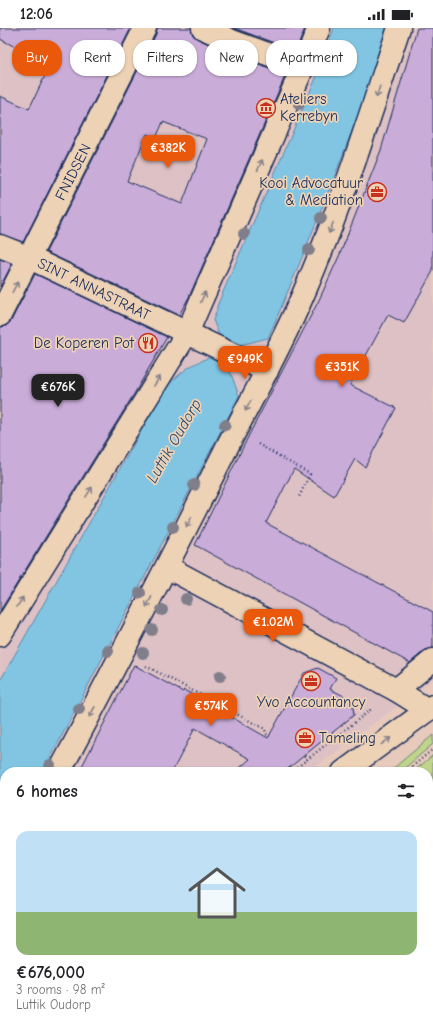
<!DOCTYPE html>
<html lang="en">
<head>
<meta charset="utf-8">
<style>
	:root { --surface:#fff; --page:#f2f2f2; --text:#202124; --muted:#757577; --line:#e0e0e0; --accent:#ea580c }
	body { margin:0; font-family:"Comic Neue",sans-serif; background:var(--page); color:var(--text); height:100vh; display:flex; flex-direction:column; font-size:15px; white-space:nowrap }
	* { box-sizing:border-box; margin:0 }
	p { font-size:13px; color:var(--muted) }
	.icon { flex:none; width:22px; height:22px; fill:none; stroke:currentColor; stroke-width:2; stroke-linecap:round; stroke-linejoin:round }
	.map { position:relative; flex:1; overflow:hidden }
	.drawer { position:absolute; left:0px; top:739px; width:433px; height:268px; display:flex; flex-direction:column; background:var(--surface); border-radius:16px 16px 0 0; box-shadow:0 1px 3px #0004 }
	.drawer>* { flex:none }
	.banner { position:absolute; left:12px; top:12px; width:409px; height:36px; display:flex; gap:8px }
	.price { position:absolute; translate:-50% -34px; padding:0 9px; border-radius:8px; background:var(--accent); color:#fff; font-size:13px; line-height:26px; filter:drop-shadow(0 1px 2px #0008) }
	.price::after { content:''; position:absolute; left:50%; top:24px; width:12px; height:9px; margin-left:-6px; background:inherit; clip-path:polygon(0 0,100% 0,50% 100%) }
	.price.selected { background:#222; color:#fff }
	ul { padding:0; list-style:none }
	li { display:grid; align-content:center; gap:8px; height:212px; padding:0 16px }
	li+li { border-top:1px solid var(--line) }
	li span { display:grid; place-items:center; height:124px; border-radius:12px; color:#555 }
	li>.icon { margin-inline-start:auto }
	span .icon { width:72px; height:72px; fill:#fffc; stroke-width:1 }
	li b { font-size:17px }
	h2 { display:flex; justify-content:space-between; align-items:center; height:48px; padding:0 16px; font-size:17px }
	.tag { padding:0 14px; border-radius:16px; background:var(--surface); box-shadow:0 1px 3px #0004; font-size:14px; line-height:36px }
	.tag.selected { background:var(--accent); color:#fff }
	.status { display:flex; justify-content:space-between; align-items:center; height:28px; padding:0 20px; background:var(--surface); direction:ltr }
	.status svg { height:11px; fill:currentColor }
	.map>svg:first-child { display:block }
	.built { fill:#dec1c5 }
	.green { fill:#bfd58b; stroke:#6d8274 }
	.water { fill:#81c5e2; stroke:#5889ad }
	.building { fill:#caacd9; stroke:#1b2f5e; fill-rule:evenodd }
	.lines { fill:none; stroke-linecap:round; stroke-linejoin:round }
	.minor-casing { stroke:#1b2f5e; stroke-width:25 }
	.path { stroke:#1b2f5e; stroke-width:2.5; stroke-dasharray:1 3; stroke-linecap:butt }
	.minor { stroke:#eed2b5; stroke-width:22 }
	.tree { fill:#807e8a }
	.oneway { stroke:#84808a }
	.labels { text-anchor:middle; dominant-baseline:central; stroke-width:3.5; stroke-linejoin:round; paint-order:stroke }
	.poi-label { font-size:15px; fill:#1b2f5e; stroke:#eed2b5; text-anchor:start }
	.street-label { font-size:15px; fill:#1b2f5e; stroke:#eed2b5 }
	.water-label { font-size:16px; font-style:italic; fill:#2a4672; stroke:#eed2b5 }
</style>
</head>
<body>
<div class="status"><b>12:06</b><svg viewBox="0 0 49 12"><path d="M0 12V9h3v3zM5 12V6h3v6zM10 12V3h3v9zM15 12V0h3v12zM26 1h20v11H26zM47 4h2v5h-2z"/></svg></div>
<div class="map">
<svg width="433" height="1007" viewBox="0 0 433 1007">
	<rect width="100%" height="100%" fill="#e7cabc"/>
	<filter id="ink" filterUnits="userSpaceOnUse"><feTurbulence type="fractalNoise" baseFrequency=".025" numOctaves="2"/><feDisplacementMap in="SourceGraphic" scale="8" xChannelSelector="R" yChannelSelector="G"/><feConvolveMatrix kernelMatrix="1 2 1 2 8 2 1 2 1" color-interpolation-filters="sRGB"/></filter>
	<g filter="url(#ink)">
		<!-- built -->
		<polygon class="built" points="0,0 433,0 433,651 309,744 5,744 5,931 0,930"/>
		<!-- green -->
		<g class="green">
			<polygon points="433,707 433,716 400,744 389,744"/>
			<polygon points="433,727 433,874 428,876 428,744 413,744"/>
			<polygon points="433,887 433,961 428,962 428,889"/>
			<polygon points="433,973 433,1007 267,1007 268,1002 428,1002 428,974"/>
			<polygon points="0,980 5,982 5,1002 169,1002 169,1007 0,1007"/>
		</g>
		<!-- water -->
		<g class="water">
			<path d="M334,0h55c-36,105 -77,208 -121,310l-28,7 -1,3 -21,-10 1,-3 -6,-15 4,-10v-4l99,-228z"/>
			<path d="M210,327l20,10 -1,3 10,28 -196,376h-38v65l-5,9v-165l166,-294c9,-8 17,-17 27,-22 6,-4 12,-4 17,-10z"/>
		</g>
		<!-- building -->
		<g class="building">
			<polygon points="0,0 131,0 23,214 0,206 0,68 29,81 50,37 0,11"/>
			<path d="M157,0h34l2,7 5,4 30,14 58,21 -97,223 -10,18 -133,-63 110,-218zM163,94l44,17 -25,65 -55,-23 20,-47 9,4z"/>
			<polygon points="234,0 305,0 296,23"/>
			<polygon points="417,0 433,0 433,243 404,295 388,287 350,357 396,380 365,439 355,431 334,468 294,441 266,495 433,584 433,620 425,622 410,635 195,517 250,405 319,272 340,226 381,122"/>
			<polygon points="0,231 12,236 0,259"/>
			<polygon points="35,246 167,309 134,366 0,583 0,299 6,298 11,293"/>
			<polygon points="134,637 183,664 184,662 268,710 304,645 318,640 336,650 330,661 352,672 354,687 284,744 235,744 250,731 195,700 172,744 79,744"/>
		</g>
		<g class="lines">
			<!-- minor casing -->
			<g class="minor-casing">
				<g id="minor">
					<polyline points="203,0 232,13 303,39"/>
					<polyline points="0,218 30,230 267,343"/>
					<polyline points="0,287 145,0"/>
					<polyline points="167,539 396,662 428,682"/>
					<polyline points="0,607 187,305 303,39 319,0"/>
					<polyline points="396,662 433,632"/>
					<path d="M59,744c57,-105 111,-212 165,-319 26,-52 56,-104 79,-158 38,-87 66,-177 96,-267"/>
					<polyline points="343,744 433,678"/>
					<polyline points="0,853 5,844"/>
					<polyline points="0,950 5,951"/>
				</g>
			</g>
			<!-- path -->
			<g class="path">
				<polyline points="258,416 310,446 299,469"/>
				<polyline points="146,638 265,701 266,706 270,708"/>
				<polyline points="304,728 307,731"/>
				<polyline points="291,744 373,680"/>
				<polyline points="406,744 433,721"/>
				<polyline points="428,882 433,879"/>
				<polyline points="428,968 433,967"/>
			</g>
			<!-- minor -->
			<use href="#minor" class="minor"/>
		</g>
		<!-- trees -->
		<g class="tree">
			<circle cx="299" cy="76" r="6"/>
			<circle cx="321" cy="190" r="6"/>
			<circle cx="244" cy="206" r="6"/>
			<circle cx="309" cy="222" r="6"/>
			<circle cx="225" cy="397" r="6"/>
			<circle cx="194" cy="457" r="6"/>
			<circle cx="173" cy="499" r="6"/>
			<circle cx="140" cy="565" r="6"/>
			<circle cx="186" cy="571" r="6"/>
			<circle cx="162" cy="582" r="6"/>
			<circle cx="152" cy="602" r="6"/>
			<circle cx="108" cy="623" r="6"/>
			<circle cx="143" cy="625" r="6"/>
			<circle cx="220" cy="648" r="6"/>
			<circle cx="79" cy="681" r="6"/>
			<circle cx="50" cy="737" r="6"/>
		</g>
		<!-- one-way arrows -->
		<defs><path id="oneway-shaft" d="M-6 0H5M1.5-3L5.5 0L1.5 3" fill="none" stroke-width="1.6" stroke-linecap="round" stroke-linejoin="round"/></defs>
		<g class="oneway">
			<use href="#oneway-shaft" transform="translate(378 64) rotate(108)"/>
			<use href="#oneway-shaft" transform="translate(260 137) rotate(-66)"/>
			<use href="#oneway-shaft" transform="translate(331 200) rotate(112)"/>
			<use href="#oneway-shaft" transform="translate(15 259) rotate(-62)"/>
			<use href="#oneway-shaft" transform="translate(203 269) rotate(-66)"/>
			<use href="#oneway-shaft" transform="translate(157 353) rotate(-58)"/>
			<use href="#oneway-shaft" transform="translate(248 378) rotate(118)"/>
			<use href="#oneway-shaft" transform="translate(89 464) rotate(-58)"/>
			<use href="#oneway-shaft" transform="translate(189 494) rotate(117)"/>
			<use href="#oneway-shaft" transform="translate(20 574) rotate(-58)"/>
			<use href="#oneway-shaft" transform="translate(149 574) rotate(117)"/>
			<use href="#oneway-shaft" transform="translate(92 684) rotate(119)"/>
			<use href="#oneway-shaft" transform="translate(386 713) rotate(-36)"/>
		</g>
	</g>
	<!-- icons -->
	<defs>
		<g id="museum-ring" transform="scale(1)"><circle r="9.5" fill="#eed2b5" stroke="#c8321e" stroke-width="1.5"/><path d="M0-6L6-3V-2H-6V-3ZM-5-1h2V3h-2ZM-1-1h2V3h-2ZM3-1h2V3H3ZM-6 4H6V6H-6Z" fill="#c8321e"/></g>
		<g id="office-ring" transform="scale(1)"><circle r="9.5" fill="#eed2b5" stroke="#c8321e" stroke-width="1.5"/><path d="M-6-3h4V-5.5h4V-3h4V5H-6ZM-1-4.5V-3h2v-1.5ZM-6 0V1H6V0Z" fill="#c8321e"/></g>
		<g id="restaurant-ring" transform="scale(1)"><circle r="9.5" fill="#eed2b5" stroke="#c8321e" stroke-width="1.5"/><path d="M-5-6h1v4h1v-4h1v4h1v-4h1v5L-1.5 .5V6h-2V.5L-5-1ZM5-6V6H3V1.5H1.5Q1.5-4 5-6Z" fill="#c8321e"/></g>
	</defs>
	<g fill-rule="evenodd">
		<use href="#museum-ring" x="266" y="80"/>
		<use href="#office-ring" x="377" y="164"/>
		<use href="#restaurant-ring" x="148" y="315"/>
		<use href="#office-ring" x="311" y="653"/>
		<use href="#office-ring" x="305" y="710"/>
	</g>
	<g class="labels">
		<!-- poi labels -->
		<g class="poi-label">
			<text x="280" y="71">Ateliers<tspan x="280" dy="17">Kerrebyn</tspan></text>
			<text x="363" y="155" text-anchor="end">Kooi Advocatuur<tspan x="363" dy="17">&amp; Mediation</tspan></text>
			<text x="134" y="315" text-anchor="end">De Koperen Pot</text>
			<text x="311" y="674" text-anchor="middle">Yvo Accountancy</text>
			<text x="319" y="710">Tameling</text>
		</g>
		<!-- street labels -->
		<g class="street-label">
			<text transform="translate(73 144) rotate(-63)">FNIDSEN</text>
			<text transform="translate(94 261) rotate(26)">SINT ANNASTRAAT</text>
		</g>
		<!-- water labels -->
		<g class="water-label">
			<text transform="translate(174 413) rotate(-60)">Luttik Oudorp</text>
		</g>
	</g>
</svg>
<b class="price" style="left:168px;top:141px">€382K</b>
<b class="price" style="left:245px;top:352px">€949K</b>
<b class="price" style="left:342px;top:360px">€351K</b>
<b class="price selected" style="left:58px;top:380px">€676K</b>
<b class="price" style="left:273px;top:615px">€1.02M</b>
<b class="price" style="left:211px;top:699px">€574K</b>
<div class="banner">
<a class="tag selected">Buy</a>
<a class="tag">Rent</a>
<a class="tag">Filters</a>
<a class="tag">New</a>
<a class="tag">Apartment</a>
</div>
<section class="drawer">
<h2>6 homes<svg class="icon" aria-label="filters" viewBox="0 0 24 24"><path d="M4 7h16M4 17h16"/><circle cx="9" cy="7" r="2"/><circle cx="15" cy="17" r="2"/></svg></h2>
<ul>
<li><span style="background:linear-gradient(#bfe0f5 65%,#8fb573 0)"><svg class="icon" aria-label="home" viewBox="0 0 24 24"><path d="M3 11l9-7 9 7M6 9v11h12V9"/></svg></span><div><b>€676,000</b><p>3 rooms · 98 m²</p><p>Luttik Oudorp</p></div></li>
</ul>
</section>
</div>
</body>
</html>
